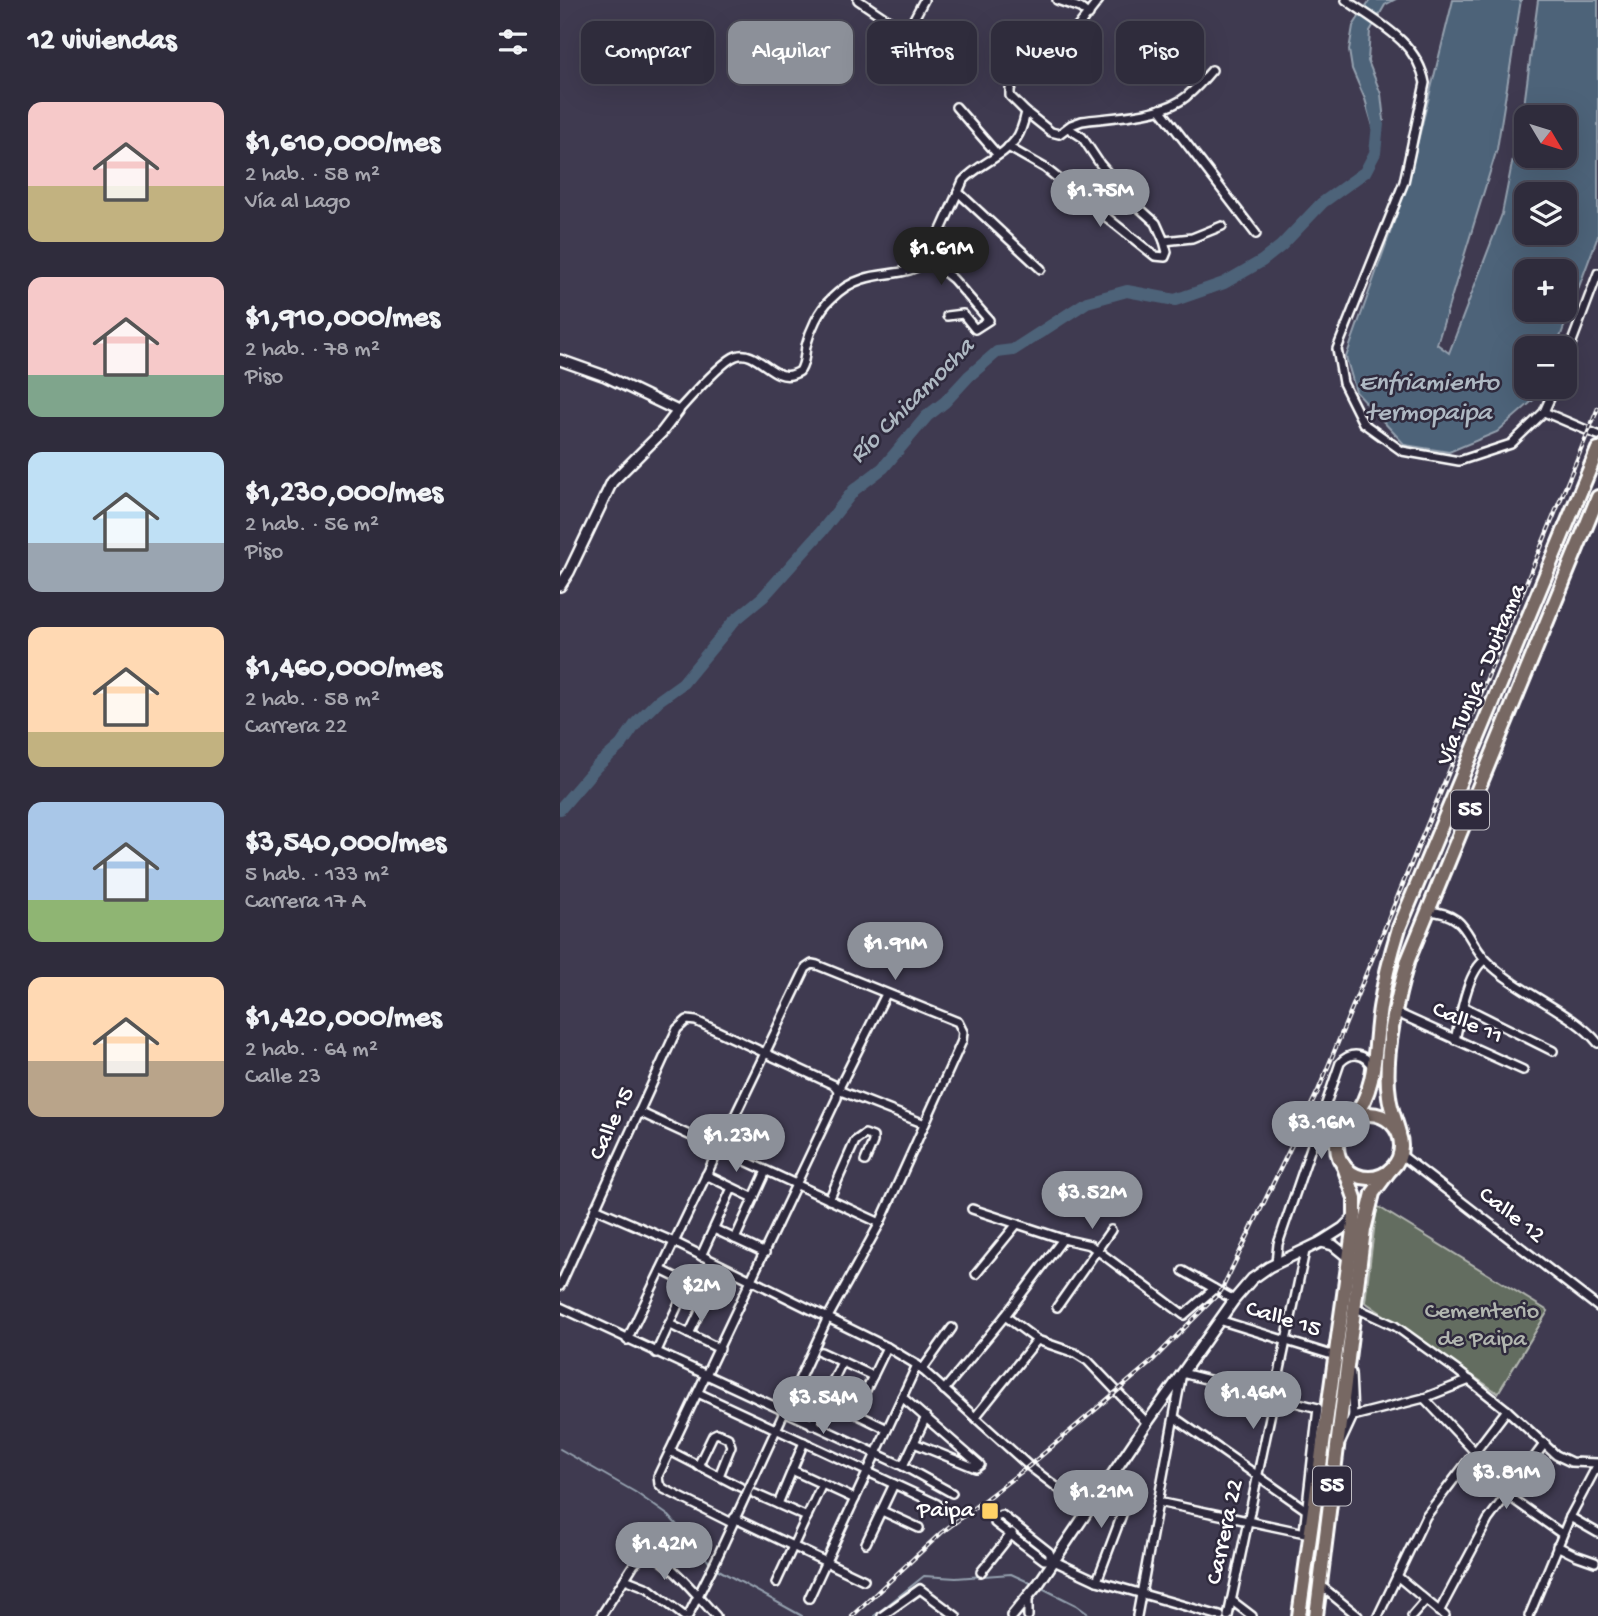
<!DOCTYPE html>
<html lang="es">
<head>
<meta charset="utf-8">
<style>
	:root { --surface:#2f2c3c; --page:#373443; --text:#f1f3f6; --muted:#a7a7af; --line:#4a4856; --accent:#8c9099 }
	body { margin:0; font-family:"Gochi Hand",sans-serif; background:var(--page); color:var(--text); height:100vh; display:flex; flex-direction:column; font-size:26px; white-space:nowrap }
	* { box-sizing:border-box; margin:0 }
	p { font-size:23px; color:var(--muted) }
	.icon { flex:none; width:38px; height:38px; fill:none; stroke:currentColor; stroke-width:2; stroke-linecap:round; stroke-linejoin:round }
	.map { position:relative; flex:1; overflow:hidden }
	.side { display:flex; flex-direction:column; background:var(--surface); width:560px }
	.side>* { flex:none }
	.hud { position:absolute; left:21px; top:21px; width:665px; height:63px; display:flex; gap:14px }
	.needle { width:46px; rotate:128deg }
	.controls { position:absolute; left:954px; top:105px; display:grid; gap:14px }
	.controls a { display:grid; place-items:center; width:63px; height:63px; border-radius:14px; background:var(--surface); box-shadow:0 7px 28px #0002,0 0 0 2px var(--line); font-size:35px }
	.price { position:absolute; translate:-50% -60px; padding:0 16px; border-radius:24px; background:var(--accent); color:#fff; font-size:23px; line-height:46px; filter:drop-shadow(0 2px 4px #0008) }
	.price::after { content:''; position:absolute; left:50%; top:42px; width:21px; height:16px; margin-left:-10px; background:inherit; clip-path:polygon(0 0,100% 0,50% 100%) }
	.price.selected { background:#222; color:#fff }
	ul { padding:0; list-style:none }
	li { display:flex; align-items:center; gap:21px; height:175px; padding:0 28px }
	li span { display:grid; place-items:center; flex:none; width:196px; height:140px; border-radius:14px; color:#555 }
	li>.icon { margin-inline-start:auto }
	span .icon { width:84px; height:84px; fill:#fffc; stroke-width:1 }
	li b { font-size:30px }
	h2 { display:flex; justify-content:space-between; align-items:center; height:84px; padding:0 28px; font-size:30px }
	.chip { padding:0 24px; border-radius:14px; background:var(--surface); box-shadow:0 7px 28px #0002,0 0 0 2px var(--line); font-size:24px; line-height:63px }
	.chip.selected { background:var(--accent); color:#fff }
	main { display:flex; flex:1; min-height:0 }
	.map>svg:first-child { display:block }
	.green { fill:#646d60; stroke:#b2b6b0; stroke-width:2 }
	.water { fill:#4e6379; stroke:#95a1af; stroke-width:2; fill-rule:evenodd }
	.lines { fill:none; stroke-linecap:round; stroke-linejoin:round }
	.stream { stroke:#95a1af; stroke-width:2 }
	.river { stroke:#4e6379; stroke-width:12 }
	.minor-casing { stroke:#fff; stroke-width:12 }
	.tertiary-casing { stroke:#fff; stroke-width:14 }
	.trunk-casing { stroke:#fff; stroke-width:18 }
	.minor { stroke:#2f2a3d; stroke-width:7 }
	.tertiary { stroke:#2f2a3d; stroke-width:9 }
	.trunk { stroke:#776864; stroke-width:12 }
	.rail-casing { stroke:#fff; stroke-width:4.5 }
	.rail { stroke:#2f2a3d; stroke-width:2; stroke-dasharray:5; stroke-linecap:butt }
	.poi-dot { fill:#ffd166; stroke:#2f2a3d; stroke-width:2.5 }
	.labels { text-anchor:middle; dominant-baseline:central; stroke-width:5; stroke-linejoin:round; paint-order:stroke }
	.shield { fill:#2f2a3d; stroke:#c1bfc5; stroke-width:2 }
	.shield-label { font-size:23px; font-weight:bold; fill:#fff }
	.street-label { font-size:24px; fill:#fff; stroke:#2f2a3d }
	.park-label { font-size:24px; fill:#b2b6b0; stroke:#2f2a3d }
	.poi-label { font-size:24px; fill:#fff; stroke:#2f2a3d; text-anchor:end }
	.water-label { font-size:26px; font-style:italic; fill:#afb9c3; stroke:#2f2a3d }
</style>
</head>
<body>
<main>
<section class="side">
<h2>12 viviendas<svg class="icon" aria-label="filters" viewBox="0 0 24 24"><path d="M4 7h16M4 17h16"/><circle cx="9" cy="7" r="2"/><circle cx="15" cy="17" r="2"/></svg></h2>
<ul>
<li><span style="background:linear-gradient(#f6c9c9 60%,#c2b280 0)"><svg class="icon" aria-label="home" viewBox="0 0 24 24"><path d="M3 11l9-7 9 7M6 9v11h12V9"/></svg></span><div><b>$1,610,000/mes</b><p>2 hab. · 58 m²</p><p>Vía al Lago</p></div></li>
<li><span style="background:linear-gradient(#f6c9c9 70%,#7fa58c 0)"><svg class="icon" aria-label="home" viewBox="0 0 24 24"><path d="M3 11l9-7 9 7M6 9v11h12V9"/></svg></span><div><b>$1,910,000/mes</b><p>2 hab. · 78 m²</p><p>Piso</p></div></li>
<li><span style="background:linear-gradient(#bfe0f5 65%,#9aa5b1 0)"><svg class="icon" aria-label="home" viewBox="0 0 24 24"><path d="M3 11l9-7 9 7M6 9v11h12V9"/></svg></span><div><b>$1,230,000/mes</b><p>2 hab. · 56 m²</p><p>Piso</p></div></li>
<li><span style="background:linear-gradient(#ffd9b3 75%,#c2b280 0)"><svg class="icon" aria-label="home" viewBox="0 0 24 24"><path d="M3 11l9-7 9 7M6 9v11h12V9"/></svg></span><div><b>$1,460,000/mes</b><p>2 hab. · 58 m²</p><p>Carrera 22</p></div></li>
<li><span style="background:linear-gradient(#a9c7e8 70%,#8fb573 0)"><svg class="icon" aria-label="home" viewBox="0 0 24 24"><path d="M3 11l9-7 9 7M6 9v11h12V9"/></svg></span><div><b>$3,540,000/mes</b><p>5 hab. · 133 m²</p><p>Carrera 17 A</p></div></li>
<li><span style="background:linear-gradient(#ffd9b3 60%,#b9a48a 0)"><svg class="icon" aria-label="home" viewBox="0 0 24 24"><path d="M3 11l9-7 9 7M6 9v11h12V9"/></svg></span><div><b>$1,420,000/mes</b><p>2 hab. · 64 m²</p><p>Calle 23</p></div></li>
</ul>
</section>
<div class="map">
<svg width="1038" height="1616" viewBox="0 0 1038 1616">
	<rect width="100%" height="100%" fill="#3f3a50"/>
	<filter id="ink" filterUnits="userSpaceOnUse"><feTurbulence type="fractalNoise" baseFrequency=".0143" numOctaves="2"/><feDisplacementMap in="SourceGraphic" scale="14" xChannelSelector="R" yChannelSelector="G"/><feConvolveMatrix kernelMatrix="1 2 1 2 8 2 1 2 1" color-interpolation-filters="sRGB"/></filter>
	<g filter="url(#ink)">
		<!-- green -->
		<polygon class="green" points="817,1206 988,1311 938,1393 805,1302"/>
		<!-- water -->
		<g class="water">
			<polygon points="810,0 834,0 825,5 810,31 808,61 821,94 824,121 813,126 805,99 792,69 789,50 793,26"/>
			<path d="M893,0h68l-24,149 -60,195 12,9 53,-139 23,-116 13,-98h60v236l-42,112h-30v39h15l-3,9 -41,36 -48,20 -44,-7 -49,-53 -10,-35 61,-172zM1004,117v39h-38v-39zM1004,194v39h-38v-39zM966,271h38v39h-38z"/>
		</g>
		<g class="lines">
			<!-- stream -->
			<g class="stream">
				<polyline points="0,1449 75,1492 109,1516 150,1563"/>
				<polyline points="157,1569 242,1616"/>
				<polyline points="480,1587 516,1605 531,1616"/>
				<polyline points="314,1616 364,1576 396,1578 451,1574 475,1585"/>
			</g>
			<!-- river -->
			<polyline class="river" points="0,809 36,767 61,745 77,722 98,701 123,683 174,621 203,597 261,532 294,490 323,468 367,416 385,402 409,376 437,352 453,350 527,302 567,291 615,300 664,283 702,261 721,246 762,203 805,172 815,153 818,124 814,108"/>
			<!-- minor casing -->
			<g class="minor-casing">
				<g id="minor">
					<polyline points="298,0 344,31 349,28 364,0"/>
					<polyline points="497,0 520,8 529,15"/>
					<path d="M786,0c32,23 71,41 79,83l-21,99 -67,167 6,34 20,40 39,28 57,10 52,-17 33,-32 11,-25"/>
					<polyline points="396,107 437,154"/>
					<polyline points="600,109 696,234"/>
					<path d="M466,112l25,20 8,2 12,-9 11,-4c29,-4 73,-5 98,-20 13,-8 22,-20 32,-31"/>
					<polyline points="508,128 522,137 540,164 576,205 596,223 604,241 632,238 662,226"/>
					<polyline points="448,147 485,168 595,256 605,257 607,252 604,241"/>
					<polyline points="398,192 481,269"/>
					<polyline points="368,259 393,279 429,320 415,329 403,314 387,316"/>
					<polyline points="1004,363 1038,273"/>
					<path d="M118,411c10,-11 45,-51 58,-55 21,-8 37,27 58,18 5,-2 6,-2 8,-7 3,-7 3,-14 4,-21 4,-16 13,-36 25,-47 10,-10 19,-16 32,-20 22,-8 48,-2 65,-20l35,-78c15,-17 40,-24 53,-42 6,-8 8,-18 10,-27l-16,-16v-7l5,-9 58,-47 26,-33"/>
					<polyline points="984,412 1038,435"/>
					<path d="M868,911c41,3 36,26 58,49 30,32 86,51 112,83"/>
					<polyline points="904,1007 993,1051"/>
					<polyline points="835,1012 963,1070"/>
					<path d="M895,1040c5,-21 12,-69 30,-80"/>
					<polyline points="79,1112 320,1223"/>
					<polyline points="840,1154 1038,1307"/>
					<polyline points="146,1175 194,1198"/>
					<polyline points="269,1200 295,1141 305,1134 313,1137 313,1142 305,1161"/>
					<polyline points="35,1208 114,1242 327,1347 357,1365 469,1466 528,1511"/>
					<polyline points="412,1209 503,1239 530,1245 624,1315 654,1289"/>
					<polyline points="154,1229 205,1253"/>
					<polyline points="175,1239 206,1171"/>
					<polyline points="141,1256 172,1188"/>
					<path d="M716,1263l2,-19 62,-181c11,-12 25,-10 32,4"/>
					<polyline points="101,1270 148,1293"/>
					<polyline points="623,1271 674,1300"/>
					<polyline points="416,1274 457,1224"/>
					<polyline points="0,1286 117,1029 127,1020 136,1021 274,1085 278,1090 365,1124"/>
					<polyline points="0,1307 343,1466 392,1493"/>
					<polyline points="497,1307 551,1230"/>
					<polyline points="794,1307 835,1326 899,1372 947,1410 996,1455 1011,1462 1038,1463"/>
					<polyline points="445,1316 477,1340 515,1353 528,1361 587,1423"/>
					<polyline points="659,1320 775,1356"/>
					<polyline points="109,1324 160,1349"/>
					<polyline points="129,1334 162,1266"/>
					<polyline points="67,1340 246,968 252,964 257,965 398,1022 403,1032 402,1041 320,1223 268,1317 156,1560 128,1616"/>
					<polyline points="261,1352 313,1376"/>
					<polyline points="96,1353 128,1283"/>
					<polyline points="362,1370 392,1328"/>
					<polyline points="384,1390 445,1316 503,1239"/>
					<polyline points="138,1393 377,1504"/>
					<polyline points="342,1397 420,1465 416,1468 413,1467 354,1443"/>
					<polyline points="264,1398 327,1429"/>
					<polyline points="864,1398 915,1452"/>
					<polyline points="295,1413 327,1347"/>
					<polyline points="416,1416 477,1340"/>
					<polyline points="793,1416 864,1398 910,1380"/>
					<polyline points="615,1418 745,1509"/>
					<polyline points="252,1425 282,1362"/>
					<polyline points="781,1442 793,1416 791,1373"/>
					<polyline points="110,1451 180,1487"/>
					<polyline points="905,1465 1002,1534"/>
					<polyline points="138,1466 153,1435 157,1433 168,1438 171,1446 159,1476"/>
					<polyline points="343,1466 366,1417"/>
					<polyline points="232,1470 295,1499"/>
					<polyline points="195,1494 247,1517"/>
					<polyline points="598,1502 745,1533"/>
					<polyline points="218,1504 244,1442"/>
					<polyline points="322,1511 359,1528"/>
					<polyline points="1010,1517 1038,1533"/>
					<polyline points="174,1518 304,1580"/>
					<polyline points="172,1523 104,1489 99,1484 98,1476 277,1098 278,1090 326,994"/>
					<polyline points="306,1543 334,1484"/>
					<polyline points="997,1546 1015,1555 1035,1562"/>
					<polyline points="492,1560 489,1552 442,1515 436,1517 435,1523 484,1560 492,1560 537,1581 660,1616"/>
					<polyline points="421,1572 452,1533"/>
					<polyline points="837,1576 885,1616"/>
					<polyline points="65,1579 88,1588 124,1616"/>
					<polyline points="537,1581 572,1488"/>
					<polyline points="216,1583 262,1484"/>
					<polyline points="760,1585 798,1616"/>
					<polyline points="249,1598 357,1365"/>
					<polyline points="671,1600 692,1616"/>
					<polyline points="879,1612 928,1520 985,1443"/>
					<path d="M41,1616l33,-52 12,-11c20,3 55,47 70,63"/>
					<polyline points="322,1616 360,1589 396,1616"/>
					<polyline points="468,1616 468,1597"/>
					<polyline points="577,1616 622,1373 758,1408 744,1532"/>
					<polyline points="668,1616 745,1251"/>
					<polyline points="818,1616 866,1516 947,1410"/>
					<polyline points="852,1616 865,1601"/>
					<polyline points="969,1616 1010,1517 1038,1464"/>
				</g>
			</g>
			<!-- tertiary casing -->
			<g class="tertiary-casing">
				<g id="tertiary">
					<polyline points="0,360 45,376 118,411 102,432 52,482 9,572 0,586"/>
					<polyline points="761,1242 773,1245 789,1258"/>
					<polyline points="452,1616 479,1583 587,1423 674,1300 692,1279 709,1267 761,1242 783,1228 795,1216"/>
				</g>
			</g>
			<!-- trunk casing -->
			<g class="trunk-casing">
				<g id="trunk">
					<circle cx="809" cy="1146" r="32"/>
					<path d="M793,1118c25,-30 21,-73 27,-110 4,-27 11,-54 19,-80l199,-479"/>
					<path d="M839,1133c-3,-12 -9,-25 -10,-37 -6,-39 8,-99 19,-136l190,-463"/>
					<polyline points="739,1616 795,1216 795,1198 783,1164"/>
					<polyline points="756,1616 804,1230 813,1193 830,1170"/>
				</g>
			</g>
			<!-- minor -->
			<use href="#minor" class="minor"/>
			<!-- tertiary -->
			<use href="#tertiary" class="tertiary"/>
			<!-- trunk -->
			<use href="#trunk" class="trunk"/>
			<!-- rail casing -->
			<g class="rail-casing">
				<polyline id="rail" points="292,1616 381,1533 469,1466 589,1364 661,1291 758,1091 1038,408"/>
			</g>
			<!-- rail -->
			<use href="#rail" class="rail"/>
		</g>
	</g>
	<!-- markers -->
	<rect class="poi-dot" x="421" y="1502" width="18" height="18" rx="3.5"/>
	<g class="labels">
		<!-- shield labels -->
		<g class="shield">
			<rect x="891" y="790.5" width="38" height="39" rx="5"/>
			<rect x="753" y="1466.5" width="38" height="39" rx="5"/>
		</g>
		<g class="shield-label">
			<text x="910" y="810">55</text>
			<text x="772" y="1486">55</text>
		</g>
		<!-- street labels -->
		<g class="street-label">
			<text transform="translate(922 675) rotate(-67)">Vía Tunja - Duitama</text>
			<text transform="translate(907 1024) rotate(24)">Calle 11</text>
			<text transform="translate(53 1124) rotate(-65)">Calle 15</text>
			<text transform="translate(951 1216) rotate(38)">Calle 12</text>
			<text transform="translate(723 1320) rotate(17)">Calle 15</text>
			<text transform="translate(666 1532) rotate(-78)">Carrera 22</text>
		</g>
		<!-- park labels -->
		<g class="park-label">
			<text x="922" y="1312">Cementerio<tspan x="922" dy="28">de Paipa</tspan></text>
		</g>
		<!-- poi labels -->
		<g class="poi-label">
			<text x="414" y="1511">Paipa</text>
		</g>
		<!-- water labels -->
		<g class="water-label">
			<text x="869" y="384">Enfriamiento<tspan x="869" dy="30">termopaipa</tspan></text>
			<text transform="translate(353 402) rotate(-45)">Río Chicamocha</text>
		</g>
	</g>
</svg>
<div class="controls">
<a><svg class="needle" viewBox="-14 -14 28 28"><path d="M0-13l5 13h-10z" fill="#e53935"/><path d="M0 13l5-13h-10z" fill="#a7a7af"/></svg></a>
<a><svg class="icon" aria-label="layers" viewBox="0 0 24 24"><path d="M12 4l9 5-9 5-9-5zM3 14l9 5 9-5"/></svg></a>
<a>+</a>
<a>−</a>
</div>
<b class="price" style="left:540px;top:229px">$1.75M</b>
<b class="price selected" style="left:381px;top:287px">$1.61M</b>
<b class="price" style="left:335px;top:982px">$1.91M</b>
<b class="price" style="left:761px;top:1161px">$3.16M</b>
<b class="price" style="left:176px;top:1174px">$1.23M</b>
<b class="price" style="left:532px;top:1231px">$3.52M</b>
<b class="price" style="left:141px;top:1324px">$2M</b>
<b class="price" style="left:693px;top:1431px">$1.46M</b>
<b class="price" style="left:263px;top:1436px">$3.54M</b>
<b class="price" style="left:946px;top:1511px">$3.81M</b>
<b class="price" style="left:541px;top:1530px">$1.21M</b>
<b class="price" style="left:104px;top:1582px">$1.42M</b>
<div class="hud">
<a class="chip">Comprar</a>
<a class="chip selected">Alquilar</a>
<a class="chip">Filtros</a>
<a class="chip">Nuevo</a>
<a class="chip">Piso</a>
</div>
</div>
</main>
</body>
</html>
